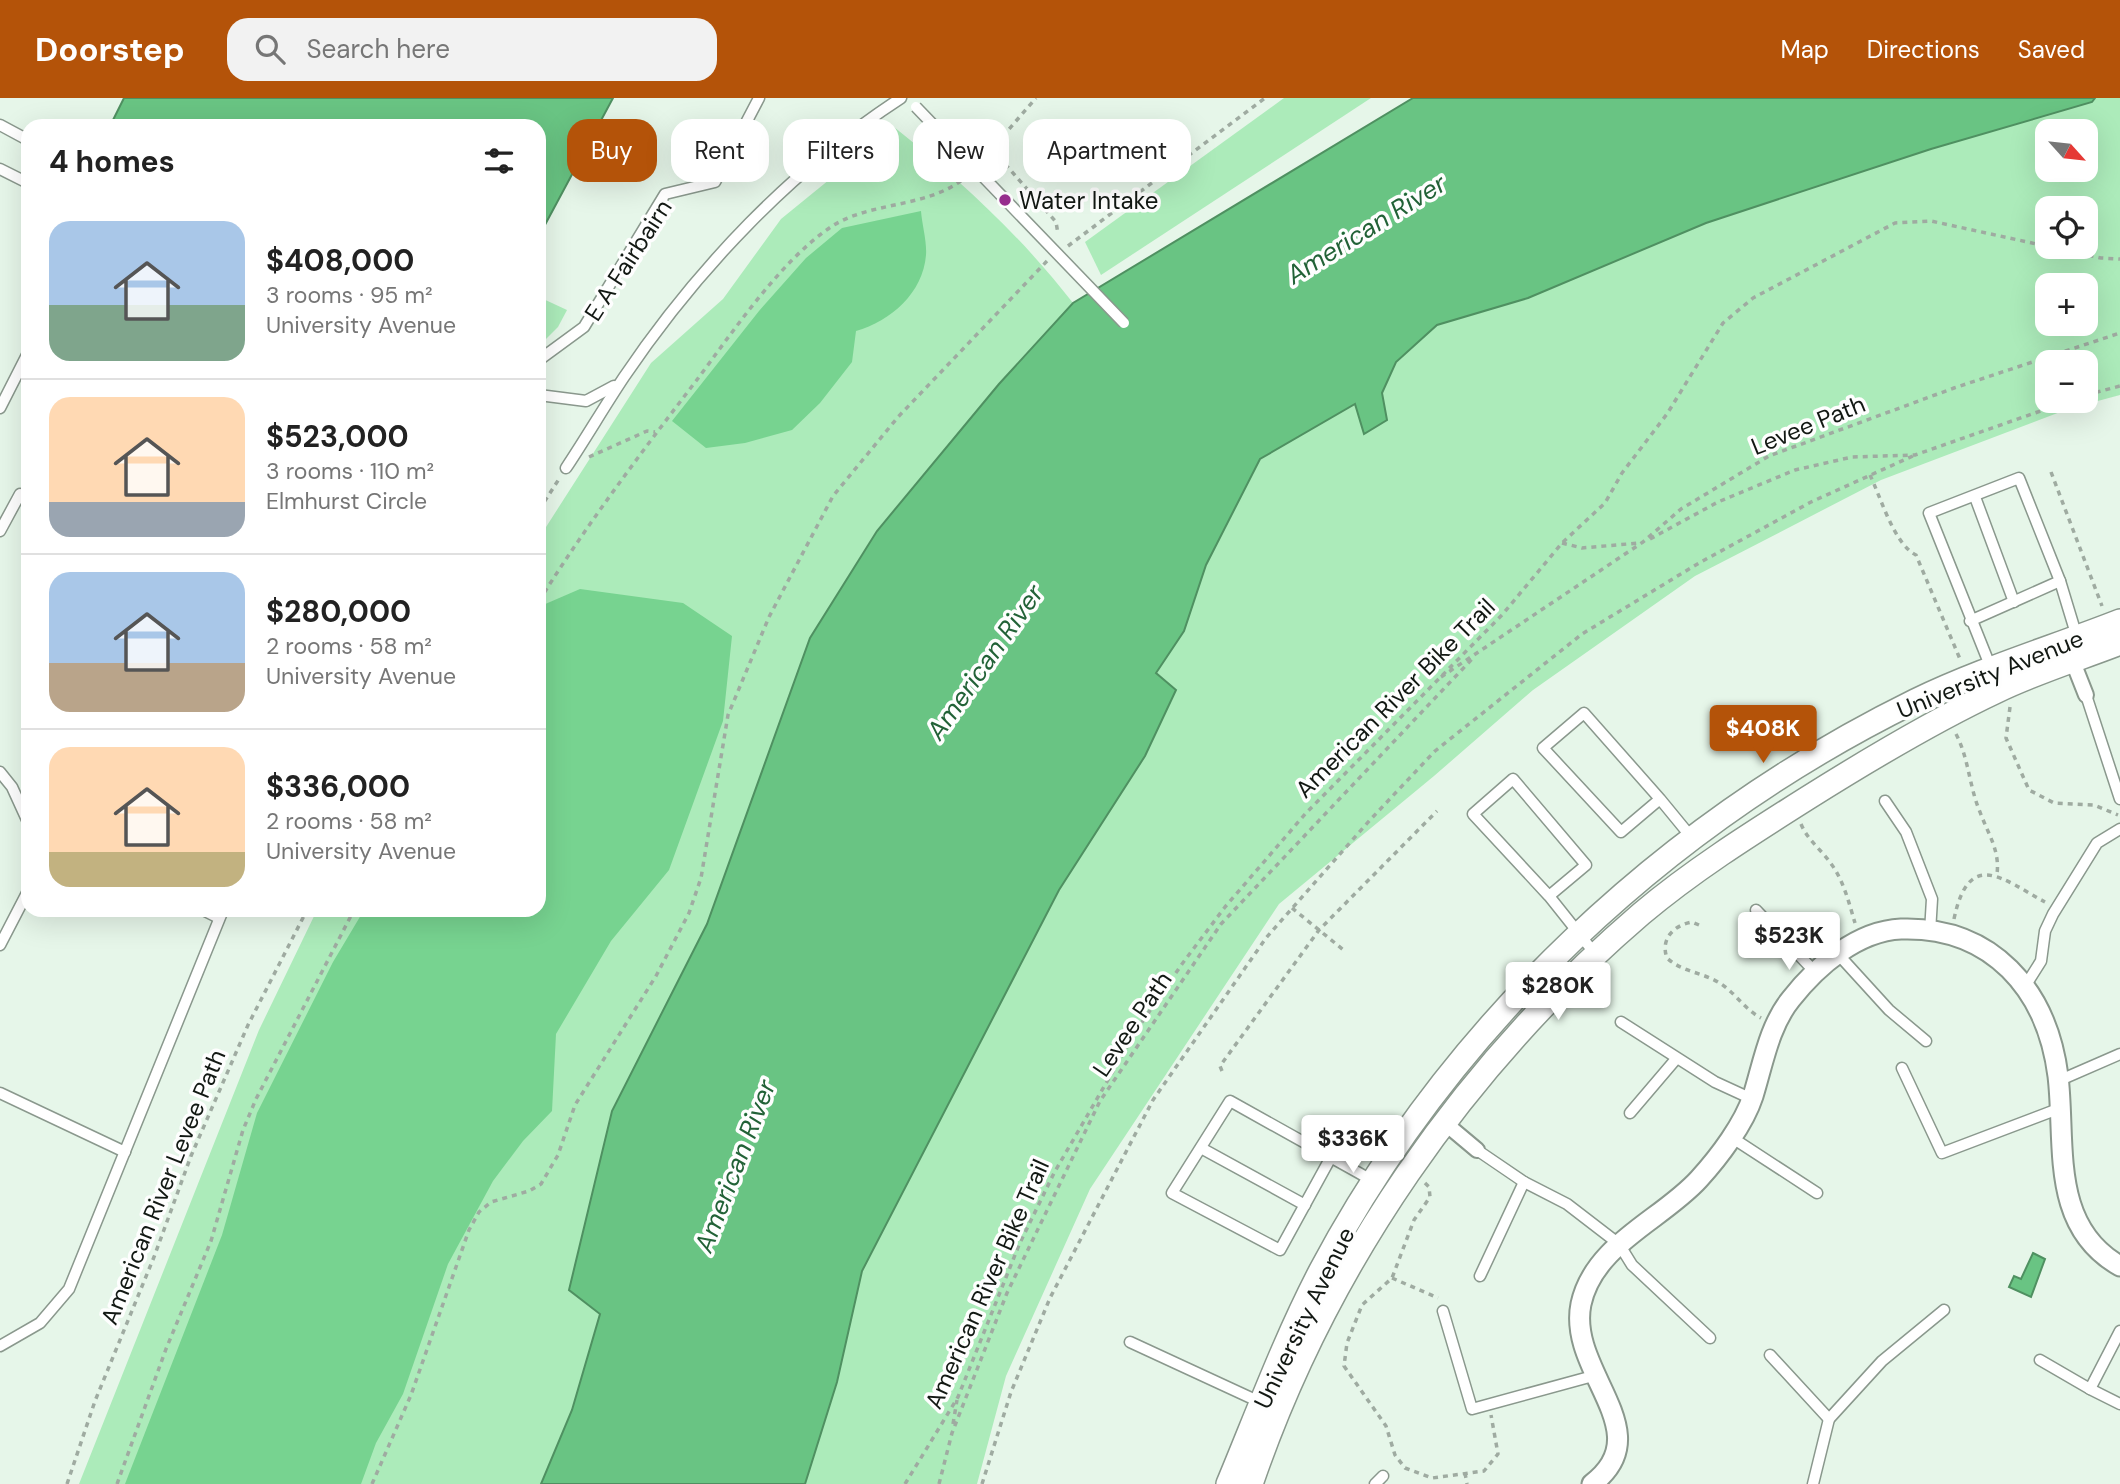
<!DOCTYPE html>
<html lang="en">
<head>
<meta charset="utf-8">
<style>
	:root { --surface:#fff; --page:#f2f2f2; --text:#222; --muted:#767676; --line:#e0e0e0; --accent:#b45309 }
	body { margin:0; font-family:"DM Sans",sans-serif; background:var(--page); color:var(--text); height:100vh; display:flex; flex-direction:column; font-size:26px; white-space:nowrap }
	* { box-sizing:border-box; margin:0 }
	p { font-size:23px; color:var(--muted) }
	.icon { flex:none; width:38px; height:38px; fill:none; stroke:currentColor; stroke-width:2; stroke-linecap:round; stroke-linejoin:round }
	.map { position:relative; flex:1; overflow:hidden }
	.details { position:absolute; left:21px; top:21px; width:525px; height:798px; display:flex; flex-direction:column; background:var(--surface); border-radius:21px; box-shadow:0 7px 28px #0002 }
	.details>* { flex:none }
	.hud { position:absolute; left:567px; top:21px; width:665px; height:63px; display:flex; gap:14px }
	.needle { width:46px; rotate:117deg }
	.controls { position:absolute; left:2035px; top:21px; display:grid; gap:14px }
	.controls a { display:grid; place-items:center; width:63px; height:63px; border-radius:14px; background:var(--surface); box-shadow:0 7px 28px #0002; font-size:35px }
	.price { position:absolute; translate:-50% -60px; padding:0 16px; border-radius:7px; background:#fff; color:#222; font-size:23px; line-height:46px; filter:drop-shadow(0 2px 4px #0008) }
	.price::after { content:''; position:absolute; left:50%; top:42px; width:21px; height:16px; margin-left:-10px; background:inherit; clip-path:polygon(0 0,100% 0,50% 100%) }
	.price.selected { background:var(--accent); color:#fff }
	ul { padding:0; list-style:none }
	li { display:flex; align-items:center; gap:21px; height:175px; padding:0 28px }
	li+li { border-top:2px solid var(--line) }
	li span { display:grid; place-items:center; flex:none; width:196px; height:140px; border-radius:21px; color:#555 }
	li>.icon { margin-inline-start:auto }
	span .icon { width:84px; height:84px; fill:#fffc; stroke-width:1 }
	li b { font-size:30px }
	h2 { display:flex; justify-content:space-between; align-items:center; height:84px; padding:0 28px; font-size:30px }
	.chip { padding:0 24px; border-radius:21px; background:var(--surface); box-shadow:0 7px 28px #0002; font-size:24px; line-height:63px }
	.chip.selected { background:var(--accent); color:#fff }
	header { display:flex; align-items:center; gap:42px; box-sizing:border-box; height:98px; padding:0 35px; background:var(--accent); color:#fff }
	header strong { font-size:33px }
	nav { display:flex; gap:38px; margin-inline-start:auto; font-size:24px }
	.search { width:490px; height:63px; background:var(--page); display:flex; align-items:center; gap:18px; box-sizing:border-box; padding:0 24px; border-radius:21px; color:var(--muted); font-size:26px }
	.map>svg:first-child { display:block }
	.green { fill:#acebba; fill-rule:evenodd }
	.forest { fill:#77d390 }
	.water { fill:#69c483; stroke:#4f9061; stroke-width:2 }
	.lines { fill:none; stroke-linecap:round; stroke-linejoin:round }
	.service-casing { stroke:#8a988d; stroke-width:13 }
	.pedestrian-casing { stroke:#8a988d; stroke-width:18 }
	.minor-casing { stroke:#8a988d; stroke-width:23 }
	.tertiary-casing { stroke:#8a988d; stroke-width:26 }
	.path { stroke:#9faba1; stroke-width:3.5; stroke-dasharray:5 5; stroke-linecap:butt }
	.service { stroke:#fff; stroke-width:10 }
	.pedestrian { stroke:#fff; stroke-width:14 }
	.minor { stroke:#fff; stroke-width:19 }
	.tertiary { stroke:#fff; stroke-width:23 }
	.service-bridge-casing { stroke:#8a988d; stroke-width:13; stroke-linecap:butt }
	.service-bridge { stroke:#fff; stroke-width:10 }
	.poi-dot { fill:#982d8f; stroke:#fefefe; stroke-width:2.5 }
	.labels { text-anchor:middle; dominant-baseline:central; stroke-width:7; stroke-linejoin:round; paint-order:stroke }
	.poi-label { font-size:24px; fill:#121813; stroke:#fefefe; text-anchor:start }
	.street-label { font-size:24px; fill:#121813; stroke:#fefefe }
	.water-label { font-size:26px; font-style:italic; fill:#226237; stroke:#fefefe }
</style>
</head>
<body>
<header>
<strong>Doorstep</strong>
<div class="search"><svg class="icon" aria-label="search" viewBox="0 0 24 24"><circle cx="10" cy="10" r="6"/><path d="M15 15l6 6"/></svg>Search here</div>
<nav><a>Map</a><a>Directions</a><a>Saved</a></nav>
</header>
<div class="map">
<svg width="2120" height="1386" viewBox="0 0 2120 1386">
	<rect width="100%" height="100%" fill="#e6f6e9"/>
	<!-- green -->
	<g class="green">
		<polygon points="1284,0 1371,0 1101,177 1085,144"/>
		<path d="M2095,0h25v297l-52,14 -187,71 -186,96 -162,114 -99,86 -155,128 -189,285 -84,187 -29,108h-172l32,-102 25,-111 197,-381 86,-134 31,-66 -20,-17 28,-42 22,-66 54,-106 95,-56 27,-10 14,-31 41,-37 91,-27 178,-75 225,-74 161,-47zM2048,33h38v39h-38zM2048,110h38v39h-38zM2048,187h38v39h-38zM2048,264h38v39h-38z"/>
		<path d="M894,29c66,53 127,109 179,176l-74,81 -122,146 -67,108 -103,286 -95,187 -12,203 -28,96 -31,74h-462l180,-454 58,-120h222v-372l112,-175 72,-64 58,-80z"/>
		<polygon points="539,199 567,212 558,229 539,248"/>
	</g>
	<!-- forest -->
	<g class="forest">
		<path d="M921,113c1,14 6,30 5,44 -3,38 -35,66 -70,76l-4,31 -32,41 -28,27 -47,13 -39,5 -34,-27 87,-110 47,-53 36,-30z"/>
		<polygon points="580,491 683,505 732,538 723,623 669,772 611,843 556,936 552,1013 523,1043 493,1083 448,1166 403,1296 376,1345 361,1386 125,1386 222,1137 257,1015 333,864 364,812 539,812 539,513 543,507"/>
	</g>
	<!-- water -->
	<g class="water">
		<polygon points="124,0 613,0 539,138 539,28 110,28"/>
		<polygon points="1413,0 2095,0 2092,4 1931,51 1706,125 1528,200 1437,227 1396,264 1382,295 1387,322 1364,336 1355,306 1260,361 1206,467 1184,533 1156,575 1176,592 1145,658 1059,792 862,1173 837,1284 805,1386 541,1386 572,1312 600,1216 569,1192 612,1013 707,826 810,540 877,433 999,286 1073,205"/>
		<polygon points="2033,1155 2045,1161 2031,1199 2009,1189 2014,1178 2021,1181"/>
	</g>
	<g class="lines">
		<!-- service casing -->
		<g class="service-casing">
			<g id="service">
				<polyline points="0,27 28,42"/>
				<polyline points="0,71 28,85"/>
				<polyline points="539,262 584,229 665,96 715,84 759,0"/>
				<polyline points="539,297 586,303 614,288"/>
				<polyline points="0,310 28,255"/>
				<path d="M566,370c20,-30 38,-61 58,-91 73,-108 168,-208 277,-279"/>
				<polyline points="1975,399 2014,504"/>
				<polyline points="0,433 20,396 28,400"/>
				<polyline points="2060,483 2077,539"/>
				<polyline points="1970,523 2060,483 2019,380 1929,415 1991,570"/>
				<polyline points="2086,597 2120,701"/>
				<polyline points="0,674 12,689 28,724"/>
				<polyline points="1660,701 1621,734 1543,650 1584,615 1660,701 1692,740"/>
				<polyline points="1885,703 1906,734 1932,801 1930,834"/>
				<polyline points="1549,798 1586,767 1513,681 1473,716 1549,798 1553,803 1596,857"/>
				<polyline points="203,812 219,820"/>
				<polyline points="1756,812 1816,875"/>
				<polyline points="0,847 28,793"/>
				<polyline points="1837,855 1889,912 1926,943"/>
				<polyline points="2024,890 2041,863 2045,833 2053,816 2097,745 2120,731"/>
				<polyline points="1621,924 1715,984 1752,1001"/>
				<polyline points="1902,970 1942,1055 2058,1011"/>
				<polyline points="2058,983 2120,956"/>
				<polyline points="0,995 125,1054"/>
				<polyline points="1630,1015 1676,961"/>
				<polyline points="1731,1039 1817,1095"/>
				<polyline points="1201,1050 1305,1107"/>
				<polyline points="1477,1052 1524,1084"/>
				<polyline points="1331,1059 1280,1152 1172,1095 1230,1003 1359,1075 1373,1083"/>
				<polyline points="1480,1178 1524,1084 1567,1106 1619,1146 1632,1167 1710,1240"/>
				<polyline points="1443,1213 1472,1311 1593,1278"/>
				<polyline points="1130,1244 1262,1305"/>
				<polyline points="0,1248 40,1225 69,1191 223,812"/>
				<polyline points="1770,1257 1829,1321"/>
				<polyline points="2040,1262 2090,1291 2120,1233"/>
				<polyline points="2090,1291 2120,1306"/>
				<polyline points="1375,1386 1383,1378"/>
				<polyline points="1813,1386 1829,1321 1882,1263 1944,1212"/>
			</g>
		</g>
		<!-- pedestrian casing -->
		<g class="pedestrian-casing">
			<g id="pedestrian">
				<polyline points="2073,564 2086,597"/>
				<polyline points="1446,1026 1477,1052"/>
			</g>
		</g>
		<!-- minor casing -->
		<g class="minor-casing">
			<path id="minor" d="M1592,1386c69,-52 -25,-112 -11,-180 13,-60 81,-84 118,-125 20,-22 45,-55 54,-83 10,-32 16,-70 38,-97 26,-33 66,-68 110,-70 91,-3 146,61 157,147 8,67 -9,150 62,190"/>
		</g>
		<!-- tertiary casing -->
		<g class="tertiary-casing">
			<g id="tertiary">
				<path d="M1228,1386c30,-72 57,-145 93,-214 131,-246 344,-446 594,-569 66,-32 136,-53 205,-80"/>
				<path d="M1251,1386c75,-220 214,-419 390,-570 51,-43 108,-79 165,-115 62,-39 125,-77 191,-108 39,-19 82,-32 123,-48"/>
			</g>
		</g>
		<!-- path -->
		<g class="path">
			<polyline points="992,51 1056,124 1058,136"/>
			<polyline points="983,61 1036,0"/>
			<polyline points="1068,148 1265,0"/>
			<polyline points="2086,297 2120,288"/>
			<polyline points="589,359 647,333 655,334"/>
			<polyline points="2051,374 2102,508"/>
			<path d="M1870,377c11,23 24,69 46,80l44,104"/>
			<polyline points="539,412 559,381"/>
			<polyline points="1650,441 1718,404 1795,372 1852,359 1915,357 2069,303"/>
			<polyline points="1562,445 1582,450 1639,445"/>
			<path d="M539,503c48,-77 102,-148 157,-220 36,-48 83,-118 132,-152 40,-29 98,-19 138,-52"/>
			<polyline points="1441,579 1643,444 1681,411 1769,358 1954,290 2120,235"/>
			<polyline points="2010,609 2006,640 2029,692 2054,705 2094,707 2118,717"/>
			<path d="M1956,636c13,25 13,52 24,78 8,22 20,38 17,62"/>
			<path d="M1801,726c7,17 21,26 31,41 12,17 17,38 23,58"/>
			<polyline points="1292,810 1346,854"/>
			<polyline points="345,812 352,816"/>
			<path d="M1954,821c15,-72 50,-39 91,-17"/>
			<path d="M1699,827l-7,-3c-18,3 -32,17 -25,36 15,14 34,14 51,24 16,9 26,27 43,36"/>
			<polyline points="1222,973 1220,968 1319,832 1437,713"/>
			<polyline points="1425,1085 1429,1089 1430,1099 1414,1122 1392,1180 1362,1207 1347,1245 1344,1268 1386,1328 1395,1357 1405,1370 1432,1380 1484,1373 1498,1356 1491,1317"/>
			<polyline points="1392,1180 1438,1200"/>
			<polyline points="953,1326 957,1302"/>
			<polyline points="1465,1375 1467,1386"/>
			<polyline points="67,1386 95,1303 154,1159 191,1058 248,927 307,812"/>
			<polyline points="117,1386 166,1251 211,1143 243,1032 256,1001 354,812"/>
			<polyline points="372,1386 411,1297 469,1132 479,1114 491,1104 529,1093 541,1086 558,1057 575,1007 656,878 689,815 701,780 728,617 769,519 833,398 898,319 1047,163"/>
			<polyline points="905,1386 958,1299 1019,1147 1054,1075 1138,930 1182,866 1225,809 1306,715 1502,517 1562,445 1605,405 1622,375 1667,316 1723,225 1753,200 1895,125 1931,123 2101,160 2120,161"/>
			<polyline points="939,1386 952,1335 1007,1195 1100,1003 1221,826 1472,561"/>
			<polyline points="982,1386 1011,1294 1050,1200 1153,1002 1266,840 1370,722 1435,653 1582,536 1699,465 1811,404 1915,357"/>
		</g>
		<!-- service -->
		<use href="#service" class="service"/>
		<!-- pedestrian -->
		<use href="#pedestrian" class="pedestrian"/>
		<!-- minor -->
		<use href="#minor" class="minor"/>
		<!-- tertiary -->
		<use href="#tertiary" class="tertiary"/>
		<!-- service-bridge casing -->
		<g class="service-bridge-casing">
			<polyline id="service-bridge" points="916,9 1124,225"/>
		</g>
		<!-- service-bridge -->
		<use href="#service-bridge" class="service-bridge"/>
	</g>
	<!-- markers -->
	<circle class="poi-dot" cx="1005" cy="102" r="7"/>
	<g class="labels">
		<!-- poi labels -->
		<g class="poi-label">
			<text x="1019" y="102">Water Intake</text>
		</g>
		<!-- street labels -->
		<g class="street-label">
			<text transform="translate(628 162) rotate(-57)">E A Fairbairn</text>
			<text transform="translate(1808 327) rotate(-22)">Levee Path</text>
			<text transform="translate(1990 576) rotate(-22)">University Avenue</text>
			<text transform="translate(1395 600) rotate(-45)">American River Bike Trail</text>
			<text transform="translate(1132 926) rotate(-56)">Levee Path</text>
			<text transform="translate(163 1089) rotate(-68)">American River Levee Path</text>
			<text transform="translate(987 1186) rotate(-66)">American River Bike Trail</text>
			<text transform="translate(1304 1220) rotate(-64)">University Avenue</text>
		</g>
		<!-- water labels -->
		<g class="water-label">
			<text transform="translate(1366 131) rotate(-32)">American River</text>
			<text transform="translate(985 564) rotate(-55)">American River</text>
			<text transform="translate(735 1068) rotate(-69)">American River</text>
		</g>
	</g>
</svg>
<div class="controls">
<a><svg class="needle" viewBox="-14 -14 28 28"><path d="M0-13l5 13h-10z" fill="#e53935"/><path d="M0 13l5-13h-10z" fill="#767676"/></svg></a>
<a><svg class="icon" aria-label="locate" viewBox="0 0 24 24"><circle cx="12" cy="12" r="6"/><path d="M12 2v4M12 18v4M2 12h4M18 12h4"/></svg></a>
<a>+</a>
<a>−</a>
</div>
<b class="price selected" style="left:1763px;top:667px">$408K</b>
<b class="price" style="left:1789px;top:874px">$523K</b>
<b class="price" style="left:1558px;top:924px">$280K</b>
<b class="price" style="left:1353px;top:1077px">$336K</b>
<div class="hud">
<a class="chip selected">Buy</a>
<a class="chip">Rent</a>
<a class="chip">Filters</a>
<a class="chip">New</a>
<a class="chip">Apartment</a>
</div>
<section class="details">
<h2>4 homes<svg class="icon" aria-label="filters" viewBox="0 0 24 24"><path d="M4 7h16M4 17h16"/><circle cx="9" cy="7" r="2"/><circle cx="15" cy="17" r="2"/></svg></h2>
<ul>
<li><span style="background:linear-gradient(#a9c7e8 60%,#7fa58c 0)"><svg class="icon" aria-label="home" viewBox="0 0 24 24"><path d="M3 11l9-7 9 7M6 9v11h12V9"/></svg></span><div><b>$408,000</b><p>3 rooms · 95 m²</p><p>University Avenue</p></div></li>
<li><span style="background:linear-gradient(#ffd9b3 75%,#9aa5b1 0)"><svg class="icon" aria-label="home" viewBox="0 0 24 24"><path d="M3 11l9-7 9 7M6 9v11h12V9"/></svg></span><div><b>$523,000</b><p>3 rooms · 110 m²</p><p>Elmhurst Circle</p></div></li>
<li><span style="background:linear-gradient(#a9c7e8 65%,#b9a48a 0)"><svg class="icon" aria-label="home" viewBox="0 0 24 24"><path d="M3 11l9-7 9 7M6 9v11h12V9"/></svg></span><div><b>$280,000</b><p>2 rooms · 58 m²</p><p>University Avenue</p></div></li>
<li><span style="background:linear-gradient(#ffd9b3 75%,#c2b280 0)"><svg class="icon" aria-label="home" viewBox="0 0 24 24"><path d="M3 11l9-7 9 7M6 9v11h12V9"/></svg></span><div><b>$336,000</b><p>2 rooms · 58 m²</p><p>University Avenue</p></div></li>
</ul>
</section>
</div>
</body>
</html>
